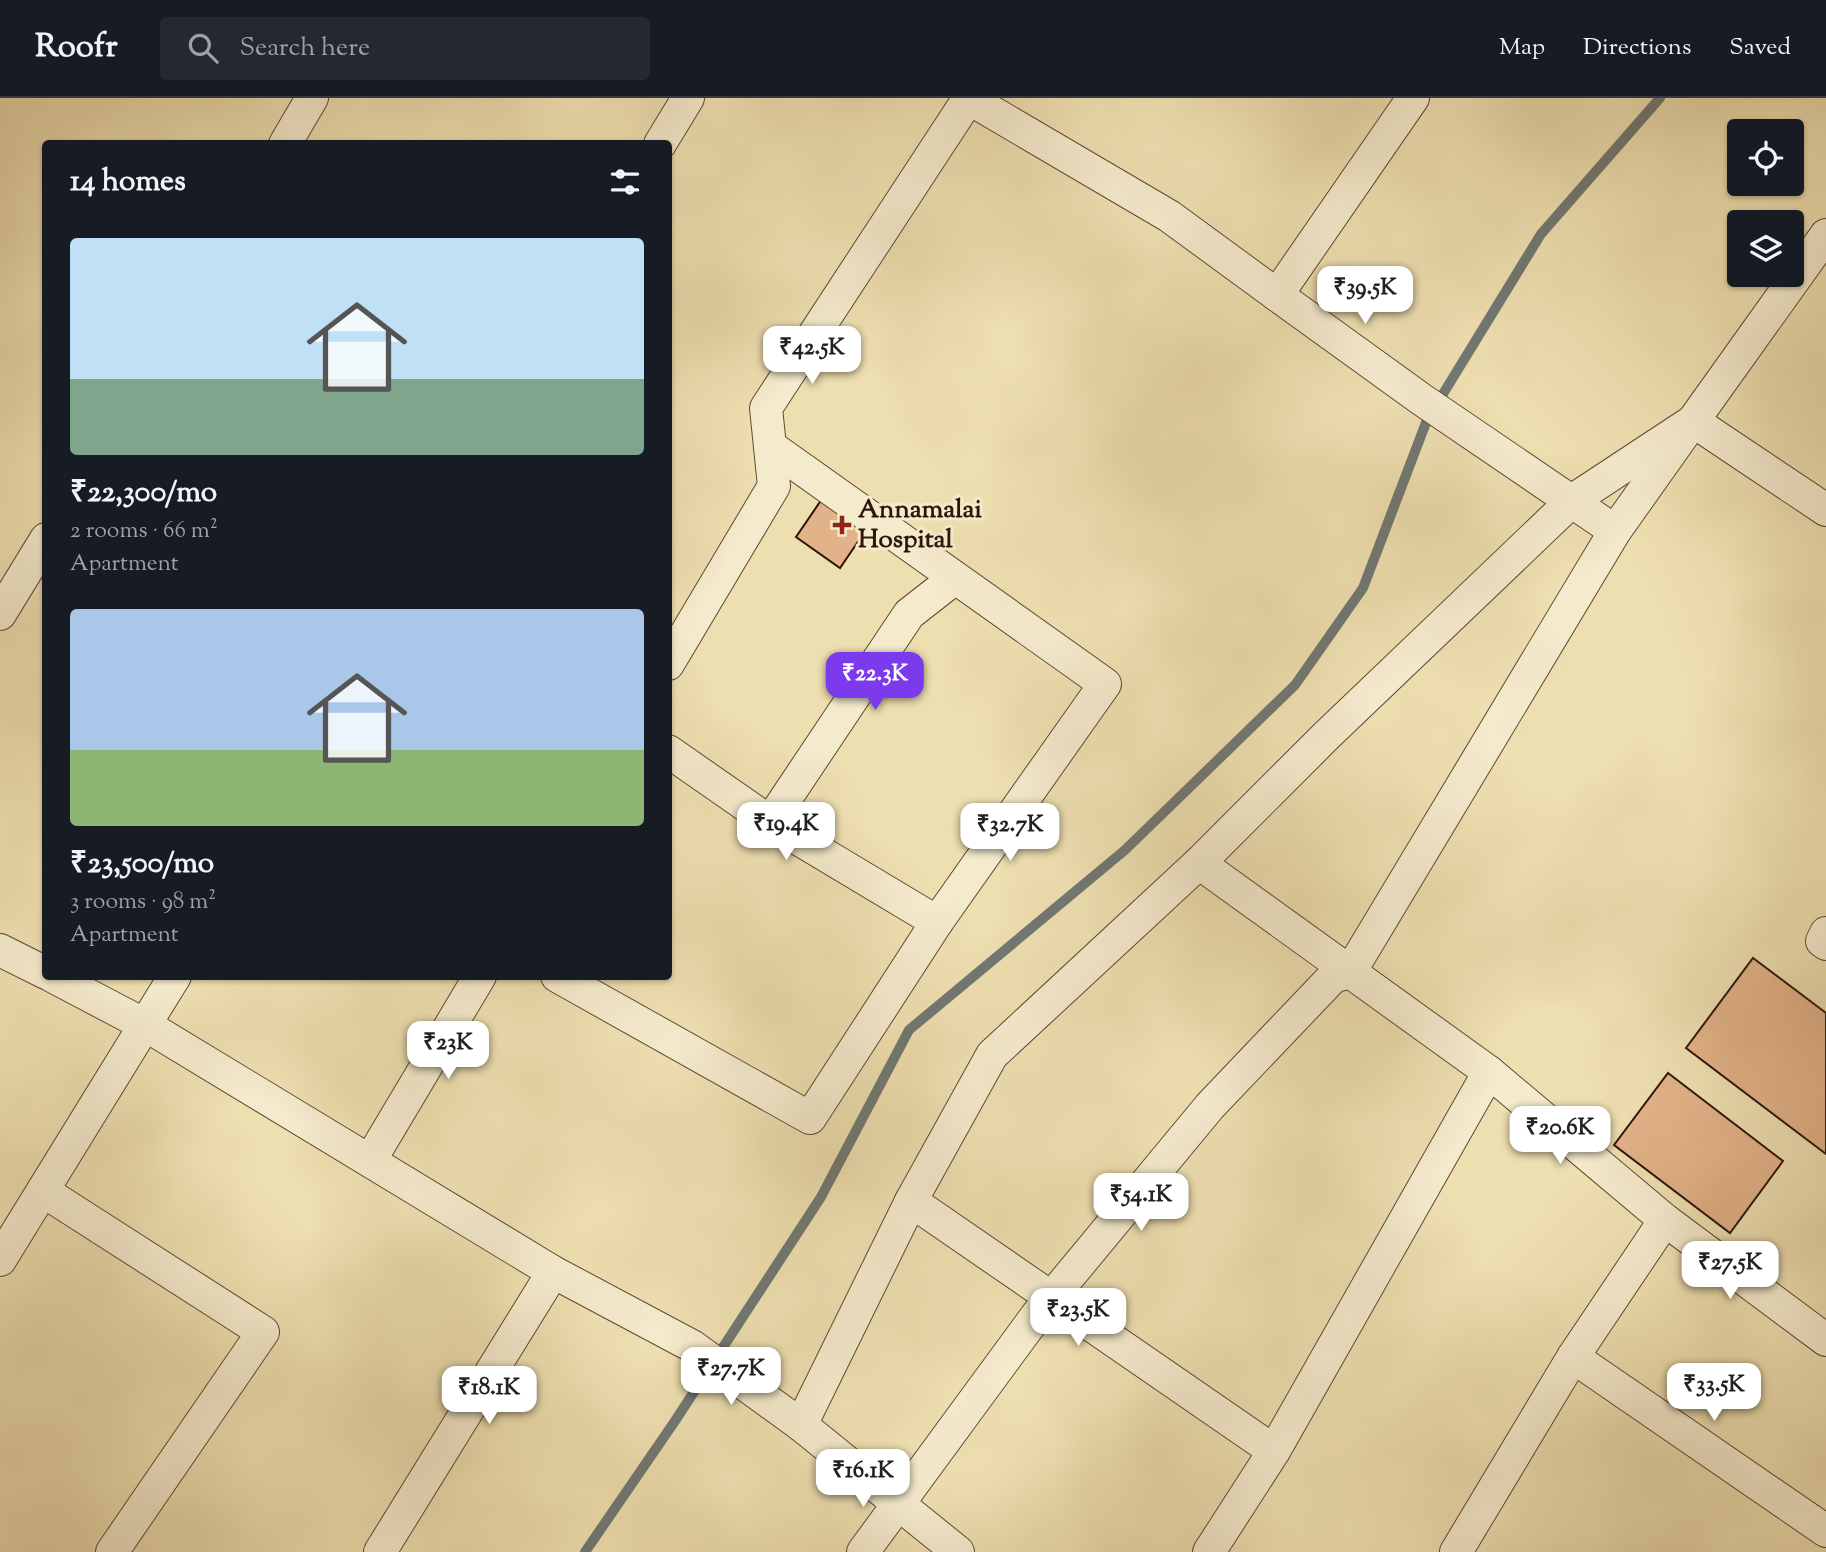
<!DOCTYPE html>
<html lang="en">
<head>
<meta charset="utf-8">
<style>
	:root { --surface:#171b24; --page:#242831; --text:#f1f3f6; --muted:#9ea1a6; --line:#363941; --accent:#7c3aed }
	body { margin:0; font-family:"Sorts Mill Goudy",serif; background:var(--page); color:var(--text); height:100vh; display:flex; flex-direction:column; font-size:26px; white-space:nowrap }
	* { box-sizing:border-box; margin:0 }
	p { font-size:23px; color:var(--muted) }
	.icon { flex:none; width:38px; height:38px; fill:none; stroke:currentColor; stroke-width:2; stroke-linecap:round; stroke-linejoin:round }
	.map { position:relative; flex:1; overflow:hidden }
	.drawer { position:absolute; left:42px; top:42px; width:630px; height:840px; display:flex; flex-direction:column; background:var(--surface); border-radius:7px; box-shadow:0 2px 5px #0004 }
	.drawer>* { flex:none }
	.buttons { position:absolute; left:1727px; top:21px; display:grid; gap:14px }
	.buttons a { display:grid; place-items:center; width:77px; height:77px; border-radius:7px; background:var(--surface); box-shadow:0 2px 5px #0004; font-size:35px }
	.price { position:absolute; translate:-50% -60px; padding:0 16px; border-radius:14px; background:#fff; color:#222; font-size:23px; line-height:46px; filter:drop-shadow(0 2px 4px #0008) }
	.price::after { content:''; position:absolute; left:50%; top:42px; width:21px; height:16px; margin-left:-10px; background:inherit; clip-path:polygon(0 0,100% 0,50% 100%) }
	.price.current { background:var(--accent); color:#fff }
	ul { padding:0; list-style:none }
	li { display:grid; align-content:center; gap:14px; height:371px; padding:0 28px }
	li span { display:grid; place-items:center; height:217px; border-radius:7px; color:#555 }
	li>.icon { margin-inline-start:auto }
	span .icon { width:126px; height:126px; fill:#fffc; stroke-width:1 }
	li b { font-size:30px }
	h2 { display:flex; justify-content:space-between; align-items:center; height:84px; padding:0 28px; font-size:30px }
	header { display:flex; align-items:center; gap:42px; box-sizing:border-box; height:98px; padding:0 35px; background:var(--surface); border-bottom:2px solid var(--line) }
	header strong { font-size:33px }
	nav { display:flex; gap:38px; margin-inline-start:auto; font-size:24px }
	.search { width:490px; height:63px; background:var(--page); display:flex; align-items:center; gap:18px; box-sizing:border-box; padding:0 24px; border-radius:7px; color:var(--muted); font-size:26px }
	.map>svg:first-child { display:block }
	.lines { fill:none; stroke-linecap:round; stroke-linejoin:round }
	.stream { stroke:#717873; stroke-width:10 }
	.building { fill:#e2b288; stroke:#2e150c; stroke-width:2 }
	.minor-casing { stroke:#5e4835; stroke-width:34 }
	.minor { stroke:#f4eacc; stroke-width:32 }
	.poi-dot { fill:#8f2418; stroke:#f4eacc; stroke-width:2.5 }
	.labels { text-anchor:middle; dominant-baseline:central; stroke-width:6; stroke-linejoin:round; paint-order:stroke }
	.poi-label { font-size:26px; font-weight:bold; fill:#2e150c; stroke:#f4eacc; text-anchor:start }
</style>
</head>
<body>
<header>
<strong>Roofr</strong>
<div class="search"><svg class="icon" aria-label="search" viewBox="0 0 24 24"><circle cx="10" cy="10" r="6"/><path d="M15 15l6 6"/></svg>Search here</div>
<nav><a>Map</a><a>Directions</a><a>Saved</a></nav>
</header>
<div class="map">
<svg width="1826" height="1454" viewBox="0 0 1826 1454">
	<rect width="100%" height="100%" fill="#eedfb0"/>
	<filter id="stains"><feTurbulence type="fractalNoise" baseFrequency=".00286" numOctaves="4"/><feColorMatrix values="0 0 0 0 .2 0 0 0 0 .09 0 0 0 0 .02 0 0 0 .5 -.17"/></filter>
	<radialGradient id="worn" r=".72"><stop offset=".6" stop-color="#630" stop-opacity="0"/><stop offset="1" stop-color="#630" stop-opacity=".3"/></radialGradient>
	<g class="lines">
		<!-- stream -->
		<polyline class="stream" points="585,1454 675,1323 821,1099 909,932 1125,752 1295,587 1363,490 1427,322 1541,136 1660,0"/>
	</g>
	<!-- building -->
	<g class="building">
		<polygon points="824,398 868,429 840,470 796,439"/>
		<polygon points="1753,860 1826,915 1826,1056 1686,950"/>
		<polygon points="1668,975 1783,1063 1730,1135 1614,1047"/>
	</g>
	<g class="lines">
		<!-- minor casing -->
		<g class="minor-casing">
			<g id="minor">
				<polyline points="968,0 1169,118 1277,197 1413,0"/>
				<polyline points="285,46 312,0"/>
				<polyline points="660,46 688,0"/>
				<polyline points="1277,197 1421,301 1615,433"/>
				<polyline points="0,516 46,441"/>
				<polyline points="668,566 774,388 766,310 969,0"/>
				<polyline points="668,653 770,724 937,824"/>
				<polyline points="770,724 909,516 955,480"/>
				<polyline points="1199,765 1489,974 1274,1353 1209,1454"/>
				<polyline points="1826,835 1822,843 1826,846"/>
				<polyline points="0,852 46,875"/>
				<polyline points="52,878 147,928 553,1174 692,1248 801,1327 958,1454"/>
				<polyline points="557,878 810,1020 937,824 1105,586 770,348"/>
				<polyline points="1489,974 1665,1122 1826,1242"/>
				<polyline points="371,1061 480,878"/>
				<polyline points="43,1093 263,1234 112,1454"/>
				<polyline points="911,1103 1274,1353"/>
				<polyline points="0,1162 175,878"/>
				<polyline points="1573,1259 1826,1433"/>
				<polyline points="801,1327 911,1103 992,957 1199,765 1326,638 1573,402 1693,323 1826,137"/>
				<polyline points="380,1454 553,1174"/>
				<polyline points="863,1454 1037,1217 1210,1008 1333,879 1350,874 1615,433 1693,323 1826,412"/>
				<polyline points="1456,1454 1573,1259 1665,1122"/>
			</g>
		</g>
		<!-- minor -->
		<use href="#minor" class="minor"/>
	</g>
	<!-- markers -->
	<path class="poi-dot" d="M838.5 416.5h7v7h7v7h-7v7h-7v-7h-7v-7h7z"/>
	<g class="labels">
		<!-- poi labels -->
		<g class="poi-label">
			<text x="858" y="412">Annamalai<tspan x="858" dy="30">Hospital</tspan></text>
		</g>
	</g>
	<rect width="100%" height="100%" filter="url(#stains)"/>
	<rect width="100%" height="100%" fill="url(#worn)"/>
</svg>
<div class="buttons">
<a><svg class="icon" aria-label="locate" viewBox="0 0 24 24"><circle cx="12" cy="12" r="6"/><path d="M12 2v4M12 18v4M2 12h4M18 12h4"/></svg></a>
<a><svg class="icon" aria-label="layers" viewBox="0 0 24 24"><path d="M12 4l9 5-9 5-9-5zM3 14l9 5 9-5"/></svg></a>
</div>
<b class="price" style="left:1365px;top:228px">₹39.5K</b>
<b class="price" style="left:812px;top:288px">₹42.5K</b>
<b class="price current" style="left:875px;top:614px">₹22.3K</b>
<b class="price" style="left:786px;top:764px">₹19.4K</b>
<b class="price" style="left:1010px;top:765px">₹32.7K</b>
<b class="price" style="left:448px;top:983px">₹23K</b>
<b class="price" style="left:1560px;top:1068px">₹20.6K</b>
<b class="price" style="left:1141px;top:1135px">₹54.1K</b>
<b class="price" style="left:1730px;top:1203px">₹27.5K</b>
<b class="price" style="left:1078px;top:1250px">₹23.5K</b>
<b class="price" style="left:731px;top:1309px">₹27.7K</b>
<b class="price" style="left:1714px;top:1325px">₹33.5K</b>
<b class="price" style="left:489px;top:1328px">₹18.1K</b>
<b class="price" style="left:863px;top:1411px">₹16.1K</b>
<section class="drawer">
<h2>14 homes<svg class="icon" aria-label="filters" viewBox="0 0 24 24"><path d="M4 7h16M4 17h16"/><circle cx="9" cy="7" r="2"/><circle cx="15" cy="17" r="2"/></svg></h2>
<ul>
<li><span style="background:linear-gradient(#bfe0f5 65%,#7fa58c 0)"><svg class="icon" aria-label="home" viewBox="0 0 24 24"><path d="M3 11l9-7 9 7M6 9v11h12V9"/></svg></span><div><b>₹22,300/mo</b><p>2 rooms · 66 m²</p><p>Apartment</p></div></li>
<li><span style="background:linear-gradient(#a9c7e8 65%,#8fb573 0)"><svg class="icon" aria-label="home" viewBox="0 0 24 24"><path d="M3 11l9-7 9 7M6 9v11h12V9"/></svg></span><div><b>₹23,500/mo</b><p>3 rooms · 98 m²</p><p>Apartment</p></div></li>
</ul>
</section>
</div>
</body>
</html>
